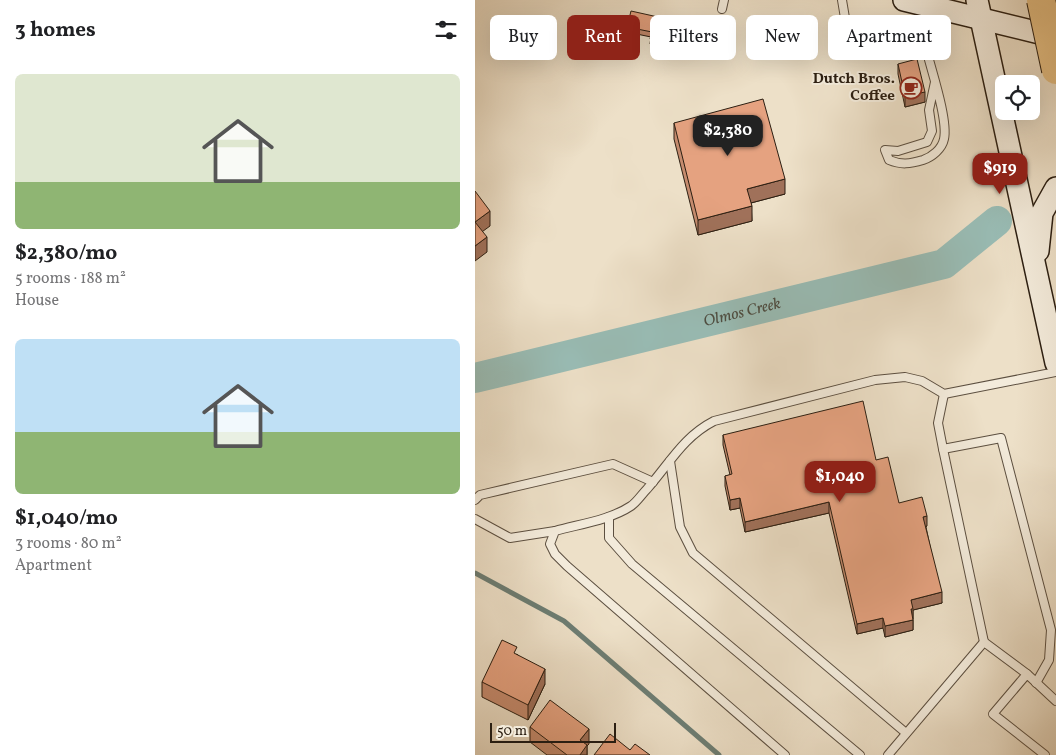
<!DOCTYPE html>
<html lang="en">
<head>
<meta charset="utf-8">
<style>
	:root { --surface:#fff; --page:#f6f6f6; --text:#202124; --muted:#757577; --accent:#8f2418 }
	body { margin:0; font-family:Vollkorn,serif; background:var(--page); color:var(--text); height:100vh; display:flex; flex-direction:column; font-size:19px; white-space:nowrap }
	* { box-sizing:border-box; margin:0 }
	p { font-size:16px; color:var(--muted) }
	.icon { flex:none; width:28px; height:28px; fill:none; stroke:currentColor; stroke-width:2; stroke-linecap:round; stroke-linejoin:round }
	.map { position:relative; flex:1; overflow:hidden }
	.drawer { display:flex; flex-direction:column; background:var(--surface); width:475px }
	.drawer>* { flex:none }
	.top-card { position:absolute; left:15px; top:15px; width:475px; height:45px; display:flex; gap:10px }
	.tools { position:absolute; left:520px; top:75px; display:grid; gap:10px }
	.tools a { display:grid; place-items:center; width:45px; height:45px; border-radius:8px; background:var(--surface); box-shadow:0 5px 20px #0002; font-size:25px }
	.scale { position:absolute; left:15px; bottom:12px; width:126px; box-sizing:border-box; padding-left:5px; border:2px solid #2c1f12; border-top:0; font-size:14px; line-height:18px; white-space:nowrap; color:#2c1f12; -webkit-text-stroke:4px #f3ebdb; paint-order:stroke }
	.price { position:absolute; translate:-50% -42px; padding:0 11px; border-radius:10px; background:var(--accent); color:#fff; font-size:16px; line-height:32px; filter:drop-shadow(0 1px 2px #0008) }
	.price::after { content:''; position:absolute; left:50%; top:30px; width:15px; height:11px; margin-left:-8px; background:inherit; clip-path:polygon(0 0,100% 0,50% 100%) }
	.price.selected { background:#222; color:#fff }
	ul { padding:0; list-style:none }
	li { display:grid; align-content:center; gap:10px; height:265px; padding:0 15px }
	li span { display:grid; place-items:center; height:155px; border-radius:8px; color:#555 }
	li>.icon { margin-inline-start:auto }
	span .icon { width:90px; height:90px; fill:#fffc; stroke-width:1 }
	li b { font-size:21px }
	h2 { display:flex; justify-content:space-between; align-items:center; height:60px; padding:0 15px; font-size:21px }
	.chip { padding:0 18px; border-radius:8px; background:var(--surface); box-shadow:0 5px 20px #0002; font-size:18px; line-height:45px }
	.chip.selected { background:var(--accent); color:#fff }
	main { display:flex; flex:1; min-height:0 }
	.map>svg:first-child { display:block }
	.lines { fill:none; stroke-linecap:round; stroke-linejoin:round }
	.stream { stroke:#6d7e74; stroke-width:5 }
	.river { stroke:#99bdb6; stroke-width:30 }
	.lane-casing { stroke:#5c4f40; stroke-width:10 }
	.secondary-casing { stroke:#2c1f12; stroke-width:24 }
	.lane { stroke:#f3ebdb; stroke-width:8 }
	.secondary { stroke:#f3ebdb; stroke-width:21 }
	.highway-bridge-casing { stroke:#2c1f12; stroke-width:30; stroke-linecap:butt }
	.highway-bridge { stroke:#e6c084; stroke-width:28 }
	.wall { fill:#c58b6e; stroke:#2c1f12 }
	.shaded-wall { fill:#a0715a; stroke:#2c1f12 }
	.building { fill:#e5a280; stroke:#2c1f12 }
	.labels { text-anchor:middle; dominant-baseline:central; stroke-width:4; stroke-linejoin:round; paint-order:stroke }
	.poi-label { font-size:15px; font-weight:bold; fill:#2c1f12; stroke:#f3ebdb; text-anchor:end }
	.water-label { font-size:16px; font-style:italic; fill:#4d4e43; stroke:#f3ebdb }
</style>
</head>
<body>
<main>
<section class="drawer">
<h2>3 homes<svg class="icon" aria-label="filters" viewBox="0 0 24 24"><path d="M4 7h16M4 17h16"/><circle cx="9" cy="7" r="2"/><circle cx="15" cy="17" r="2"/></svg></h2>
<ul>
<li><span style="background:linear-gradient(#dfe7d0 70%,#8fb573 0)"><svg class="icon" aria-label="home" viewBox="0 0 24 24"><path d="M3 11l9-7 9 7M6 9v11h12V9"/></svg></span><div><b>$2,380/mo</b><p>5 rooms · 188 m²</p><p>House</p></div></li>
<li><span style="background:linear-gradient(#bfe0f5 60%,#8fb573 0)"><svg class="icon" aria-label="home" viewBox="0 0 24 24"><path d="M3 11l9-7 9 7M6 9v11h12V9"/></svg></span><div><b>$1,040/mo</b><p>3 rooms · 80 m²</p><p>Apartment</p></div></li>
</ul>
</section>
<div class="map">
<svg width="581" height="755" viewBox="0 0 581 755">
	<rect width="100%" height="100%" fill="#ede0c8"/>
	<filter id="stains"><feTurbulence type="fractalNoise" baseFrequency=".004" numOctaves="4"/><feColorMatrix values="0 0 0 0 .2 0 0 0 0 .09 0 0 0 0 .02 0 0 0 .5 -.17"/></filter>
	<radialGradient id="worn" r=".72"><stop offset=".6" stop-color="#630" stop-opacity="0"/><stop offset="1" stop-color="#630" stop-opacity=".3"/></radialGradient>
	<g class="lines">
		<!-- stream -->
		<polyline class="stream" points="0,573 89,621 244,755"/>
		<!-- river -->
		<path class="river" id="s1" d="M0,378l469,-114 53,-43"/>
		<!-- lane casing -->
		<g class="lane-casing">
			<g id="lane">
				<polyline points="367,0 376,54"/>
				<polyline points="247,9 249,0"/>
				<path d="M375,44l36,7 16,-3 15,2 11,6c5,19 20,65 16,83 -2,10 -12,18 -21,21 -13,4 -22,5 -34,0l-4,-10 13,1 29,-9 5,-11 -3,-21 6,-28"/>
				<polyline points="469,394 463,423 468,449 526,438 576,630 574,660 561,683"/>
				<polyline points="468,449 509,642"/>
				<polyline points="195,461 205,527 218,553 431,733"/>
				<polyline points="0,500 5,495 138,464 178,482"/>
				<polyline points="134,517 134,538 157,564 385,755"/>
				<polyline points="0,519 35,538 80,531"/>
				<path d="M310,755l-218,-189 -12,-12 -5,-10 5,-13c25,-7 55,-11 76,-25 6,-4 11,-12 16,-17 23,-26 36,-52 67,-68l161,-41 30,-3 17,4 22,13 112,-22"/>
				<polyline points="413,755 509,642 552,674"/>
				<polyline points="570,755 518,714 552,674 581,701"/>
			</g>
		</g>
		<!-- secondary casing -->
		<g class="secondary-casing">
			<g id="secondary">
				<polyline points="429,0 581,37"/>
				<polyline points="502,0 581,363"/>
				<polyline points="563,251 567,213 581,188"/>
			</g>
		</g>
		<!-- lane -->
		<use href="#lane" class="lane"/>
		<!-- secondary -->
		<use href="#secondary" class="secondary"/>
		<!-- highway-bridge casing -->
		<g class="highway-bridge-casing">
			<polyline id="highway-bridge" points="566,0 581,70"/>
		</g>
		<!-- highway-bridge -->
		<use href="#highway-bridge" class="highway-bridge"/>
	</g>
	<!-- wall -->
	<g class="wall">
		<polygon points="152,27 210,28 207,44 182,39 180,45 175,44 176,37 152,32"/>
		<polygon points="423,64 450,102 430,107 423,74"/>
		<polygon points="199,123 310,194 276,203 277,221 223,235 199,139"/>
		<polygon points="248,435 401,460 424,503 452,526 451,527 467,603 438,610 438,630 410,637 408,628 382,634 354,513 270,532 265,508 255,510 250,486 250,476 255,475 248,445"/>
		<polygon points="42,654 70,684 53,720 7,697 7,682"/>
		<polygon points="55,727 114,744 112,746 112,755 72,755 55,742"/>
	</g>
	<!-- shaded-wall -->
	<g class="shaded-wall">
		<polygon points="210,23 210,28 207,44 207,39"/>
		<polygon points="450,92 450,102 430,107 430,96"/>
		<polygon points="310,179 310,194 272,204 272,189"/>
		<polygon points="277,206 277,221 223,235 223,220"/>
		<polygon points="15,211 15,226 0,237 0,222"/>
		<polygon points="12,237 12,252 0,261 0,246"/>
		<polygon points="265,498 265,508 255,510 255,500"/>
		<polygon points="354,502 354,513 270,532 270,522"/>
		<polygon points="452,516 452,526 448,527 448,517"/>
		<polygon points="467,592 467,603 438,610 438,619 436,619 436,600"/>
		<polygon points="408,618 408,628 382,634 382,624"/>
		<polygon points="438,620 438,630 410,637 410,626"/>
		<polygon points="70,669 70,684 53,720 53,705"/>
		<polygon points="114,729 114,744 112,746 112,755 105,755 105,740"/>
	</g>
	<!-- building -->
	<g class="building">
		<polygon points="156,11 210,23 207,39 182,33 180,40 175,39 177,32 152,27"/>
		<polygon points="442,59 450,92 430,96 423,64"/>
		<polygon points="288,99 310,179 272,189 277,206 223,220 199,123"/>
		<polygon points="0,191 15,211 0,222 12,237 0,246"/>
		<polygon points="388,401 401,460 413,457 424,503 447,497 452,516 448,517 467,592 436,600 438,609 436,609 438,620 410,626 408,618 382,624 354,502 270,522 265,498 255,500 250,476 257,474 248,435"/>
		<polygon points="27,640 42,647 39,653 70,669 53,705 7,682"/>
		<polygon points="75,700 114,729 105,740 112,745 105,755 92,755 55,727"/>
		<polygon points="135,734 155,750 160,744 175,755 119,755"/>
	</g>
	<!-- icons -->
	<defs>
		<g id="cafe-ring" transform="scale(1.125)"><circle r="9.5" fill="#f3ebdb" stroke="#8f2418" stroke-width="1.5"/><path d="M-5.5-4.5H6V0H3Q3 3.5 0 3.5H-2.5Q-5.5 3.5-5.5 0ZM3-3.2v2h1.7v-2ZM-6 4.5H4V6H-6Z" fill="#8f2418"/></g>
	</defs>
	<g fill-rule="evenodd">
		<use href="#cafe-ring" x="436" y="88"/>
	</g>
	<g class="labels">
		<!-- poi labels -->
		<g class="poi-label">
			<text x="420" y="79">Dutch Bros.<tspan x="420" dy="17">Coffee</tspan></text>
		</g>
		<!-- water labels -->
		<g class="water-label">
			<text stroke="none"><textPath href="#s1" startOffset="275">Olmos Creek</textPath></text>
		</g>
	</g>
	<rect width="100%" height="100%" filter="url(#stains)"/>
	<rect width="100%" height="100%" fill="url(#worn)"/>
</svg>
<div class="tools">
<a><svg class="icon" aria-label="locate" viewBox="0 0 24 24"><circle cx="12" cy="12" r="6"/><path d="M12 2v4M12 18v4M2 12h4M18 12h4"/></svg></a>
</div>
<div class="scale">50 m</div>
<b class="price selected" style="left:253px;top:157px">$2,380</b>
<b class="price" style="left:525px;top:195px">$919</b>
<b class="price" style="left:365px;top:503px">$1,040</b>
<div class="top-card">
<a class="chip">Buy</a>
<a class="chip selected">Rent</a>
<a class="chip">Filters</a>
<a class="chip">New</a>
<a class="chip">Apartment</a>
</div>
</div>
</main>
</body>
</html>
